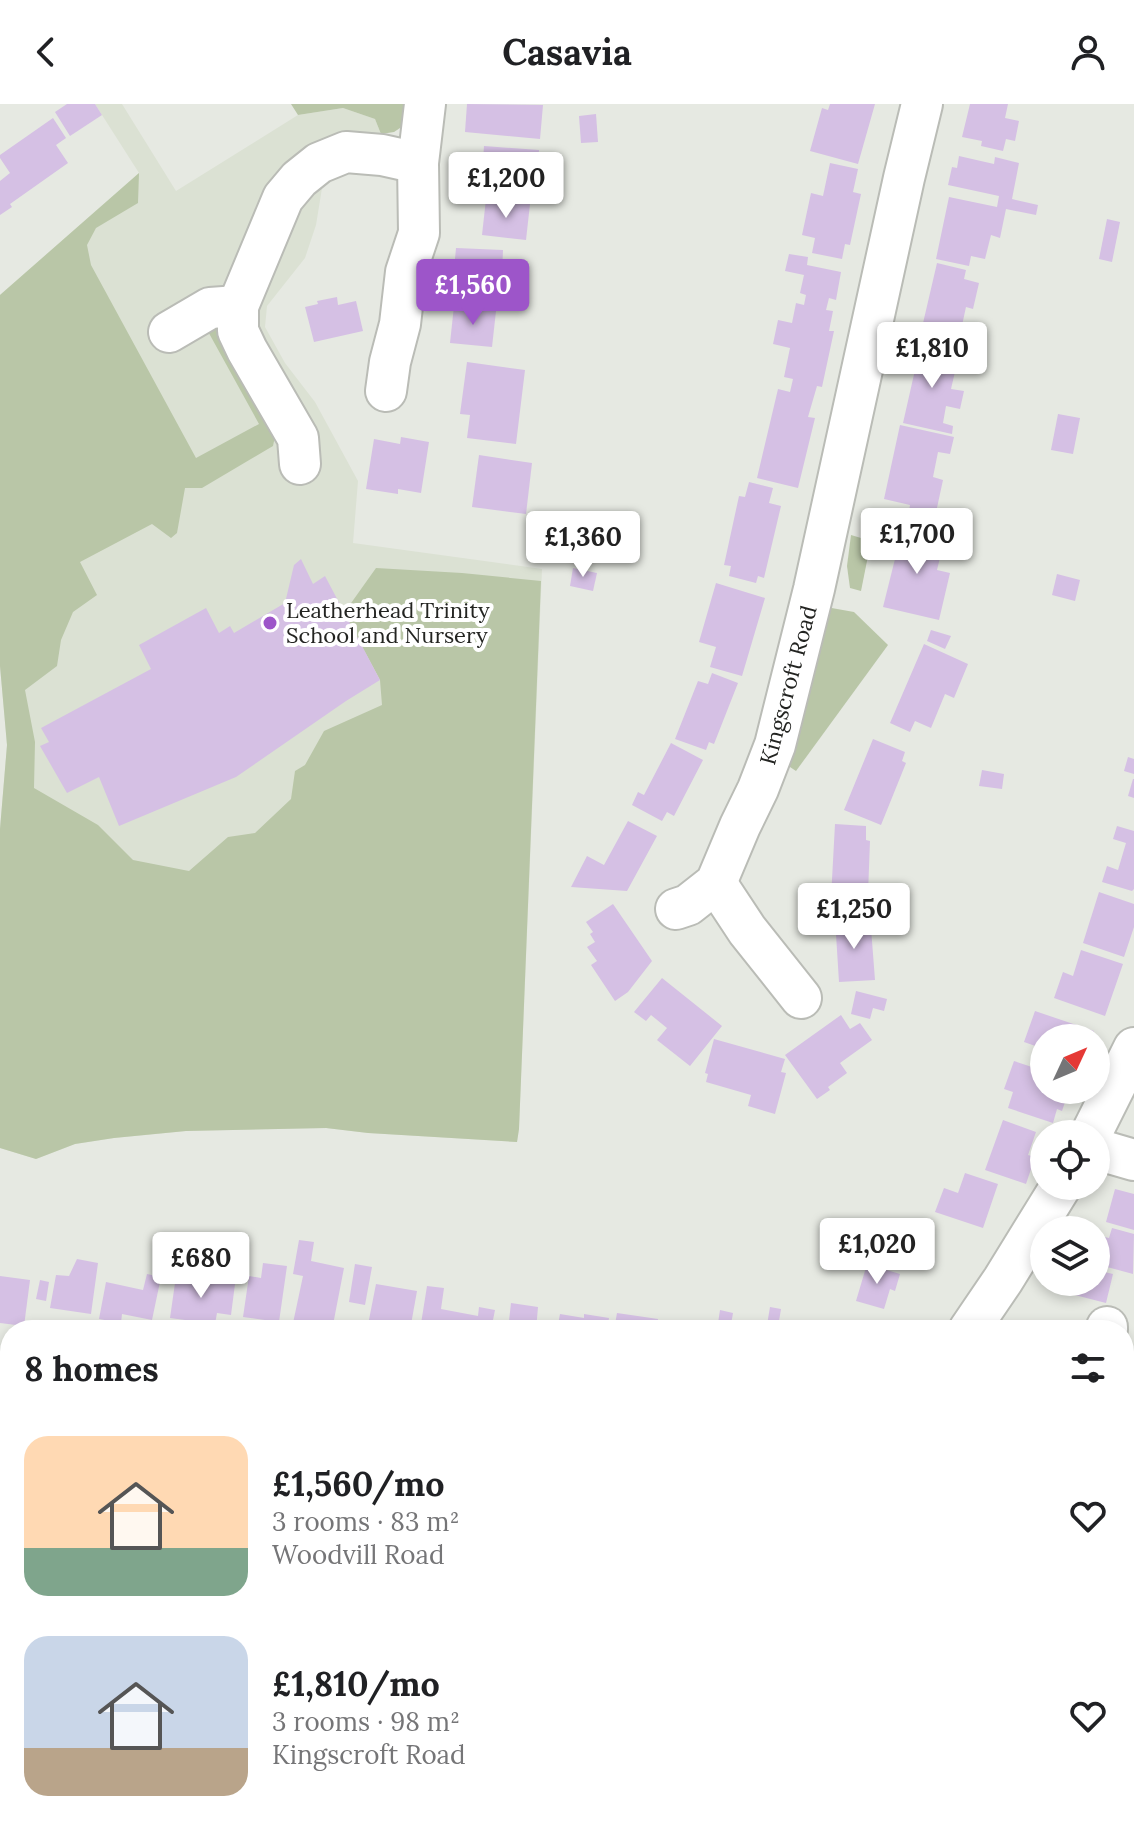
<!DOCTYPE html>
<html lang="en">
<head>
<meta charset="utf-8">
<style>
	:root { --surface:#fff; --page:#f2f2f2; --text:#202124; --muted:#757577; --accent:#9d55c9 }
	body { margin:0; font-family:Lora,serif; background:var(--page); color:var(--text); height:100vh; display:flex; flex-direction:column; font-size:30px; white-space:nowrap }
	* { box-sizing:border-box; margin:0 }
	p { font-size:26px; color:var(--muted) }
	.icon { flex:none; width:44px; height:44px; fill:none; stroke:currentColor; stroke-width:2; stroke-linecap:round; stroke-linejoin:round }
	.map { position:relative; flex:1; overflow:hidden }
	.details { position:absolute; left:0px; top:1216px; width:1134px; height:512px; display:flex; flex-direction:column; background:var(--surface); border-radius:32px 32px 0 0; box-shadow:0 4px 12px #0003 }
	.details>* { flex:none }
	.needle { width:52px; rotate:46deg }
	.buttons { position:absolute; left:1030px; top:920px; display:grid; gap:16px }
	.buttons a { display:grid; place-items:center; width:80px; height:80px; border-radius:50%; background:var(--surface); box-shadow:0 4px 12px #0003; font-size:40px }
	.price { position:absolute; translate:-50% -68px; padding:0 18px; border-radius:8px; background:#fff; color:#222; font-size:26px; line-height:52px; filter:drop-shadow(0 2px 4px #0008) }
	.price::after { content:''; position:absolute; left:50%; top:48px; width:24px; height:18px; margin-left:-12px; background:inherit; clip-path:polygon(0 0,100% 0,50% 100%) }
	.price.current { background:var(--accent); color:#fff }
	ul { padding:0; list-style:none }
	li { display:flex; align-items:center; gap:24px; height:200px; padding:0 24px }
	li span { display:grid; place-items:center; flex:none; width:224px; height:160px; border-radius:24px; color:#555 }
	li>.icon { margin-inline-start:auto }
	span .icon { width:96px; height:96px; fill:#fffc; stroke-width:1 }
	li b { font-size:34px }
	h2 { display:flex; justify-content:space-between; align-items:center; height:96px; padding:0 24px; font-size:34px }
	header { display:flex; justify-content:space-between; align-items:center; height:104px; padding:0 24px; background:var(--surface); font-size:36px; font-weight:700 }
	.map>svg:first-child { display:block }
	.built { fill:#dbe1d3 }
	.green { fill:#b9c6a7 }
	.building { fill:#d5c0e4 }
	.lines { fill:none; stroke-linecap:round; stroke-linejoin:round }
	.minor-casing { stroke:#babcb6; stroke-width:44 }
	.minor { stroke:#fff; stroke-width:40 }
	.poi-dot { fill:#9d55c9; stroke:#fff; stroke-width:3 }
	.labels { text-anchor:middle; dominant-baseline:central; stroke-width:8; stroke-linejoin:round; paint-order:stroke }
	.poi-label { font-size:22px; fill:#232421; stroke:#fff; text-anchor:start }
	.street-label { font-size:22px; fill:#232421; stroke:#fff }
</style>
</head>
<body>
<header><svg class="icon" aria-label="back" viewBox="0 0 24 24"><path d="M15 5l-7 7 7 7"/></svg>Casavia<svg class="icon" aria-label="person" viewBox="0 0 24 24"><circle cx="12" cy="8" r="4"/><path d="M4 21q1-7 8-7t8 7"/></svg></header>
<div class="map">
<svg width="1134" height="1728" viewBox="0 0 1134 1728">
	<rect width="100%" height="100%" fill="#e6e9e2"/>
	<!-- built -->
	<polygon class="built" points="95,0 122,0 176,87 298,11 343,4 375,15 381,30 378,64 332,68 322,84 316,121 305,154 267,202 265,223 285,259 315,298 358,377 353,439 542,465 519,1025 517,1038 368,1029 326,1024 186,1027 114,1034 75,1040 36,1055 0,1044 0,725 7,641 0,562 0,191 139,69"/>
	<!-- green -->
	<g class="green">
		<polygon points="291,0 411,0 409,18 394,28 381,30 375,15 343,4 298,11"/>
		<polygon points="139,69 138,99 96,124 87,141 91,161 196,354 259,320 205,222 222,221 277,323 273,342 202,384 185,384 177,429 171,434 152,420 80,458 97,491 73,508 61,536 57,562 25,586 35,638 34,684 98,721 133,756 189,767 228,733 255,729 291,695 295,667 305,661 324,627 382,601 380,576 344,509 376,464 462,469 541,477 519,1025 517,1038 368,1029 326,1024 186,1027 114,1034 75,1040 36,1055 0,1044 0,725 7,641 0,562 0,191"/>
		<polygon points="851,431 871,437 861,487 850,484 847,462"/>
		<polygon points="826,503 854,508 888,541 796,667 781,657"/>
		<polygon points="0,1300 10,1300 10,1718 773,1718 772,1728 0,1728"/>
		<polygon points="1124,1660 1134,1661 1134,1728 848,1728 849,1718 1124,1718"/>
	</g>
	<!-- building -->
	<g class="building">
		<polygon points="67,0 95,0 102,11 70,32 55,8"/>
		<polygon points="467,0 543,1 540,35 465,28"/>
		<polygon points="830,0 875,0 858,60 810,47 822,4 828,6"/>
		<polygon points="970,0 1008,0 1005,14 1019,17 1015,37 1006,35 1003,47 981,42 982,37 962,33"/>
		<polygon points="596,10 598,38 581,39 579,12"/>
		<polygon points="53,14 66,34 56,41 68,59 10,100 12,103 0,111 0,77 10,69 0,54 0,51"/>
		<polygon points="484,42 539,46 536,83 464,77 465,56 483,57"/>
		<polygon points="959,52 994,60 995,53 1019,59 1012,95 1038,101 1036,111 1006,105 1000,134 991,131 985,155 971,152 969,162 936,155 949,93 997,103 999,92 948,81 952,63 957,64"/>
		<polygon points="830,59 858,65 853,88 861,90 850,141 845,140 842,155 812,149 815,134 802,131 811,89 823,92"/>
		<polygon points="486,95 530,100 526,136 482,131"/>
		<polygon points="1107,115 1120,118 1112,158 1099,155"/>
		<polygon points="456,144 503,146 502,170 489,170 488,181 445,179 446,155 455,155"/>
		<polygon points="789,150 808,153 807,161 841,168 836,196 829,194 826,206 833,207 829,227 834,227 822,283 817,282 808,313 815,314 798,384 757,374 778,285 790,288 793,275 784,273 790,244 773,240 778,216 792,219 796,199 804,201 806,191 800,189 804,171 785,167"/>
		<polygon points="937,159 966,166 964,175 979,179 973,205 966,203 961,226 975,229 971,245 920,232"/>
		<polygon points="337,193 338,201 356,197 363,227 314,238 305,203 318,200 317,197"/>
		<polygon points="454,202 496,207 492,243 450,239"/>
		<polygon points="922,235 944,240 941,255 957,259 951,285 964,287 960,305 946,302 943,319 953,322 952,330 903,319"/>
		<polygon points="467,258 525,266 516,340 467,334 470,311 460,310"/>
		<polygon points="1058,310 1080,314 1073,350 1051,346"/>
		<polygon points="900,321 954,333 950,350 938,348 933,373 943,376 935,413 909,407 910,401 884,395"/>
		<polygon points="401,333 429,338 421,389 398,385 398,390 366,385 374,335 400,340"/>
		<polygon points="479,351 532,359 526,410 472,403"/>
		<polygon points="749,378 773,384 769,399 781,402 764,474 758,472 756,479 729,472 731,462 724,461 739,392 745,393"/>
		<polygon points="910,416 926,419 922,436 943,441 937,466 950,469 939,516 883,503 901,431 906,433"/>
		<polygon points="572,428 594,431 591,452 569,449"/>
		<polygon points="301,455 313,480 325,472 380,576 346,597 236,673 119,722 99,673 67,689 40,642 49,638 41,624 151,565 139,541 206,504 219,529 230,522 234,529 285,499 294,461"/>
		<polygon points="573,464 597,469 593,487 570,482"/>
		<polygon points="1057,470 1080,476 1075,497 1052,491"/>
		<polygon points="716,479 765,494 742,572 710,563 716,543 699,538"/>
		<polygon points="931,526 951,532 945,545 927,537"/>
		<polygon points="924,540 968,560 954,594 945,590 931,624 915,617 910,628 890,619"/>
		<polygon points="712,569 738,579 714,640 709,638 706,646 675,635 698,577 708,580"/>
		<polygon points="873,635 905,648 902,657 906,659 881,721 844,706"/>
		<polygon points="671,639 703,656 674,712 667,708 662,717 632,701 638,688 644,691"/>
		<polygon points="1128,653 1134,655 1134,670 1124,667"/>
		<polygon points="982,666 1004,670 1002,685 979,682"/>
		<polygon points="1133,675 1134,675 1134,694 1128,692"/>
		<polygon points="628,717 657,732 627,787 571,783 587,752 604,761"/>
		<polygon points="835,720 866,722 866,736 870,737 868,790 852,789 852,795 831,794"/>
		<polygon points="1117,722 1134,727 1134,785 1132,787 1102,778 1107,762 1118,766 1126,739 1113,735"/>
		<polygon points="1099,788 1134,800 1134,823 1124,853 1083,839"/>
		<polygon points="613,800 652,857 628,888 615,897 591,861 597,857 587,843 595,838 590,830 593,828 586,818"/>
		<polygon points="857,813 858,825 871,824 875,876 839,878 835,814"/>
		<polygon points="1081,846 1123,860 1105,912 1054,894 1063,868 1073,872"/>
		<polygon points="662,874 722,922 690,962 657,936 667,924 651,911 646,917 634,908"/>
		<polygon points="856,887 887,895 884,907 873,904 870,915 851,910"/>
		<polygon points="1035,907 1094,927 1092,934 1044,934 1044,945 1024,938"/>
		<polygon points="841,911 850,925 860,919 872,936 840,959 847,969 828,983 830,986 817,995 785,951"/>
		<polygon points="714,935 785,955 781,968 786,969 775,1010 748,1002 751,991 706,978 708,970 705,969"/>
		<polygon points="1014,957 1044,967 1044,986 1069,986 1062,1007 1057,1005 1053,1019 1008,1004 1013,988 1004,985"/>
		<polygon points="1003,1016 1036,1028 1028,1051 1035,1053 1026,1080 985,1066"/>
		<polygon points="965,1069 998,1080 983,1124 935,1108 944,1084 958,1089"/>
		<polygon points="1115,1085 1134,1090 1134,1126 1106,1118"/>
		<polygon points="1112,1124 1134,1130 1133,1170 1096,1160 1096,1131 1109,1134"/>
		<polygon points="299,1136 314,1138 311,1157 344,1164 332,1226 293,1219 303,1172 293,1170"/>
		<polygon points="77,1155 98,1159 91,1210 50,1204 56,1171 69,1172"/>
		<polygon points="263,1159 287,1162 279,1218 243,1213 249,1172 261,1174"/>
		<polygon points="355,1160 372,1163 365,1201 349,1198"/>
		<polygon points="867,1160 900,1170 895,1187 890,1185 884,1205 856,1197"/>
		<polygon points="1096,1166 1113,1170 1106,1199 1067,1189 1070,1178 1096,1178"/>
		<polygon points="147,1170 161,1173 152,1216 122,1210 121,1219 99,1215 106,1178 143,1186"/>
		<polygon points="0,1172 30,1176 24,1222 0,1219"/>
		<polygon points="176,1172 235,1180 231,1211 217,1209 215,1220 170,1214"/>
		<polygon points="40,1176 49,1178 46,1197 36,1195"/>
		<polygon points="376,1180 417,1187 410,1226 367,1226"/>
		<polygon points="427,1182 444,1184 441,1205 478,1212 479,1203 495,1206 491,1226 420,1226"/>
		<polygon points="511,1199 538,1203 536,1226 508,1226"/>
		<polygon points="770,1203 781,1205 778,1223 767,1221"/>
		<polygon points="720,1206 733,1209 730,1226 717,1226"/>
		<polygon points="617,1209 658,1215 657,1226 614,1226"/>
		<polygon points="560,1210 584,1214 584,1210 609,1214 607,1226 557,1226"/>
		<polygon points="668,1218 706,1224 706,1226 666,1226"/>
		<polygon points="850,1218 883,1225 883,1226 848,1226"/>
		<polygon points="1133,1251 1134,1251 1134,1276 1128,1274"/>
		<polygon points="1133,1277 1134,1278 1134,1349 1124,1347 1124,1312"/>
		<polygon points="1124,1358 1134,1360 1134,1422 1127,1450 1134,1451 1134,1478 1130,1494 1124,1492"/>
		<polygon points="1124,1539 1134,1541 1134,1583 1124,1581"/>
	</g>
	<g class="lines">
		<!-- minor casing -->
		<g class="minor-casing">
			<g id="minor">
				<polyline points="169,228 210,204 238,202"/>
				<polyline points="386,287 390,258 400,220 406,168 419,129 418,59 425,0"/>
				<polyline points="300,360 298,334 247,246 238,227 238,202 283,94 299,75 319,59 346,48 382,51 418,59"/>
				<polyline points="716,779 747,826 801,894"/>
				<polyline points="676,805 688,801 716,779 740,722 758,685 775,641 814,485 904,74 922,0"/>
				<polyline points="1091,1030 1134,944"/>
				<polyline points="1096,1045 1134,1056"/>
				<polyline points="969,1226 1003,1176 1061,1082"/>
				<polyline points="1107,1226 1107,1223"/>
				<polyline points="0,1281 10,1281"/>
				<polyline points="1124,1636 1134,1637"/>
				<polyline points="817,1728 818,1718"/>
			</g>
		</g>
		<!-- minor -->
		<use href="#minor" class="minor"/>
	</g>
	<!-- markers -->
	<circle class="poi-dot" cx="270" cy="519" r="8"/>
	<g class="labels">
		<!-- poi labels -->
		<g class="poi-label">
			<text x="286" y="506">Leatherhead Trinity<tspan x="286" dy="25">School and Nursery</tspan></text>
		</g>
		<!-- street labels -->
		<g class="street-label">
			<text transform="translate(788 581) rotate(-75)">Kingscroft Road</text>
		</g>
	</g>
</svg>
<div class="buttons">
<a><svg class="needle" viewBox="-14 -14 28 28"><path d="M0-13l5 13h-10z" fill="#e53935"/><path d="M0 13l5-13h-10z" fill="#757577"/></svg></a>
<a><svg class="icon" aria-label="locate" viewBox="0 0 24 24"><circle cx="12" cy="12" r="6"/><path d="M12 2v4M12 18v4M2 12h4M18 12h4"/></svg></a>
<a><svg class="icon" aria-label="layers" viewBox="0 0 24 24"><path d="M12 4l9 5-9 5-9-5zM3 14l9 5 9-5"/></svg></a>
</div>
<b class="price" style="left:506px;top:116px">£1,200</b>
<b class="price current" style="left:473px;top:223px">£1,560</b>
<b class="price" style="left:932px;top:286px">£1,810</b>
<b class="price" style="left:917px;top:472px">£1,700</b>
<b class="price" style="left:583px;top:475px">£1,360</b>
<b class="price" style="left:854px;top:847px">£1,250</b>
<b class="price" style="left:877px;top:1182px">£1,020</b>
<b class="price" style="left:201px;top:1196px">£680</b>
<section class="details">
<h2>8 homes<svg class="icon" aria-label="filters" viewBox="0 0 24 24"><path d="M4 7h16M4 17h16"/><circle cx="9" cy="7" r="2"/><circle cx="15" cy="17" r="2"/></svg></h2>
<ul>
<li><span style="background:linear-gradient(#ffd9b3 70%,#7fa58c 0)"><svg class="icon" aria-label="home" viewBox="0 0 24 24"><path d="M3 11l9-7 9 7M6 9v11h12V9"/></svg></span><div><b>£1,560/mo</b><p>3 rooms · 83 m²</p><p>Woodvill Road</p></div><svg class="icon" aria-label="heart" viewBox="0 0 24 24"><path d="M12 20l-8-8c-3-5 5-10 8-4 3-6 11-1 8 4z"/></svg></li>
<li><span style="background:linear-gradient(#c9d6e8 70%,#b9a48a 0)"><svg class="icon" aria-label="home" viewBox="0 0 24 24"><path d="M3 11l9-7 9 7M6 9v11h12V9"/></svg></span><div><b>£1,810/mo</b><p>3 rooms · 98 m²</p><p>Kingscroft Road</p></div><svg class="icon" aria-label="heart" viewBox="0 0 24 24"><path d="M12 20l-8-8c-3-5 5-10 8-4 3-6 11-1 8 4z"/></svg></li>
</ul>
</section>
</div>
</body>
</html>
